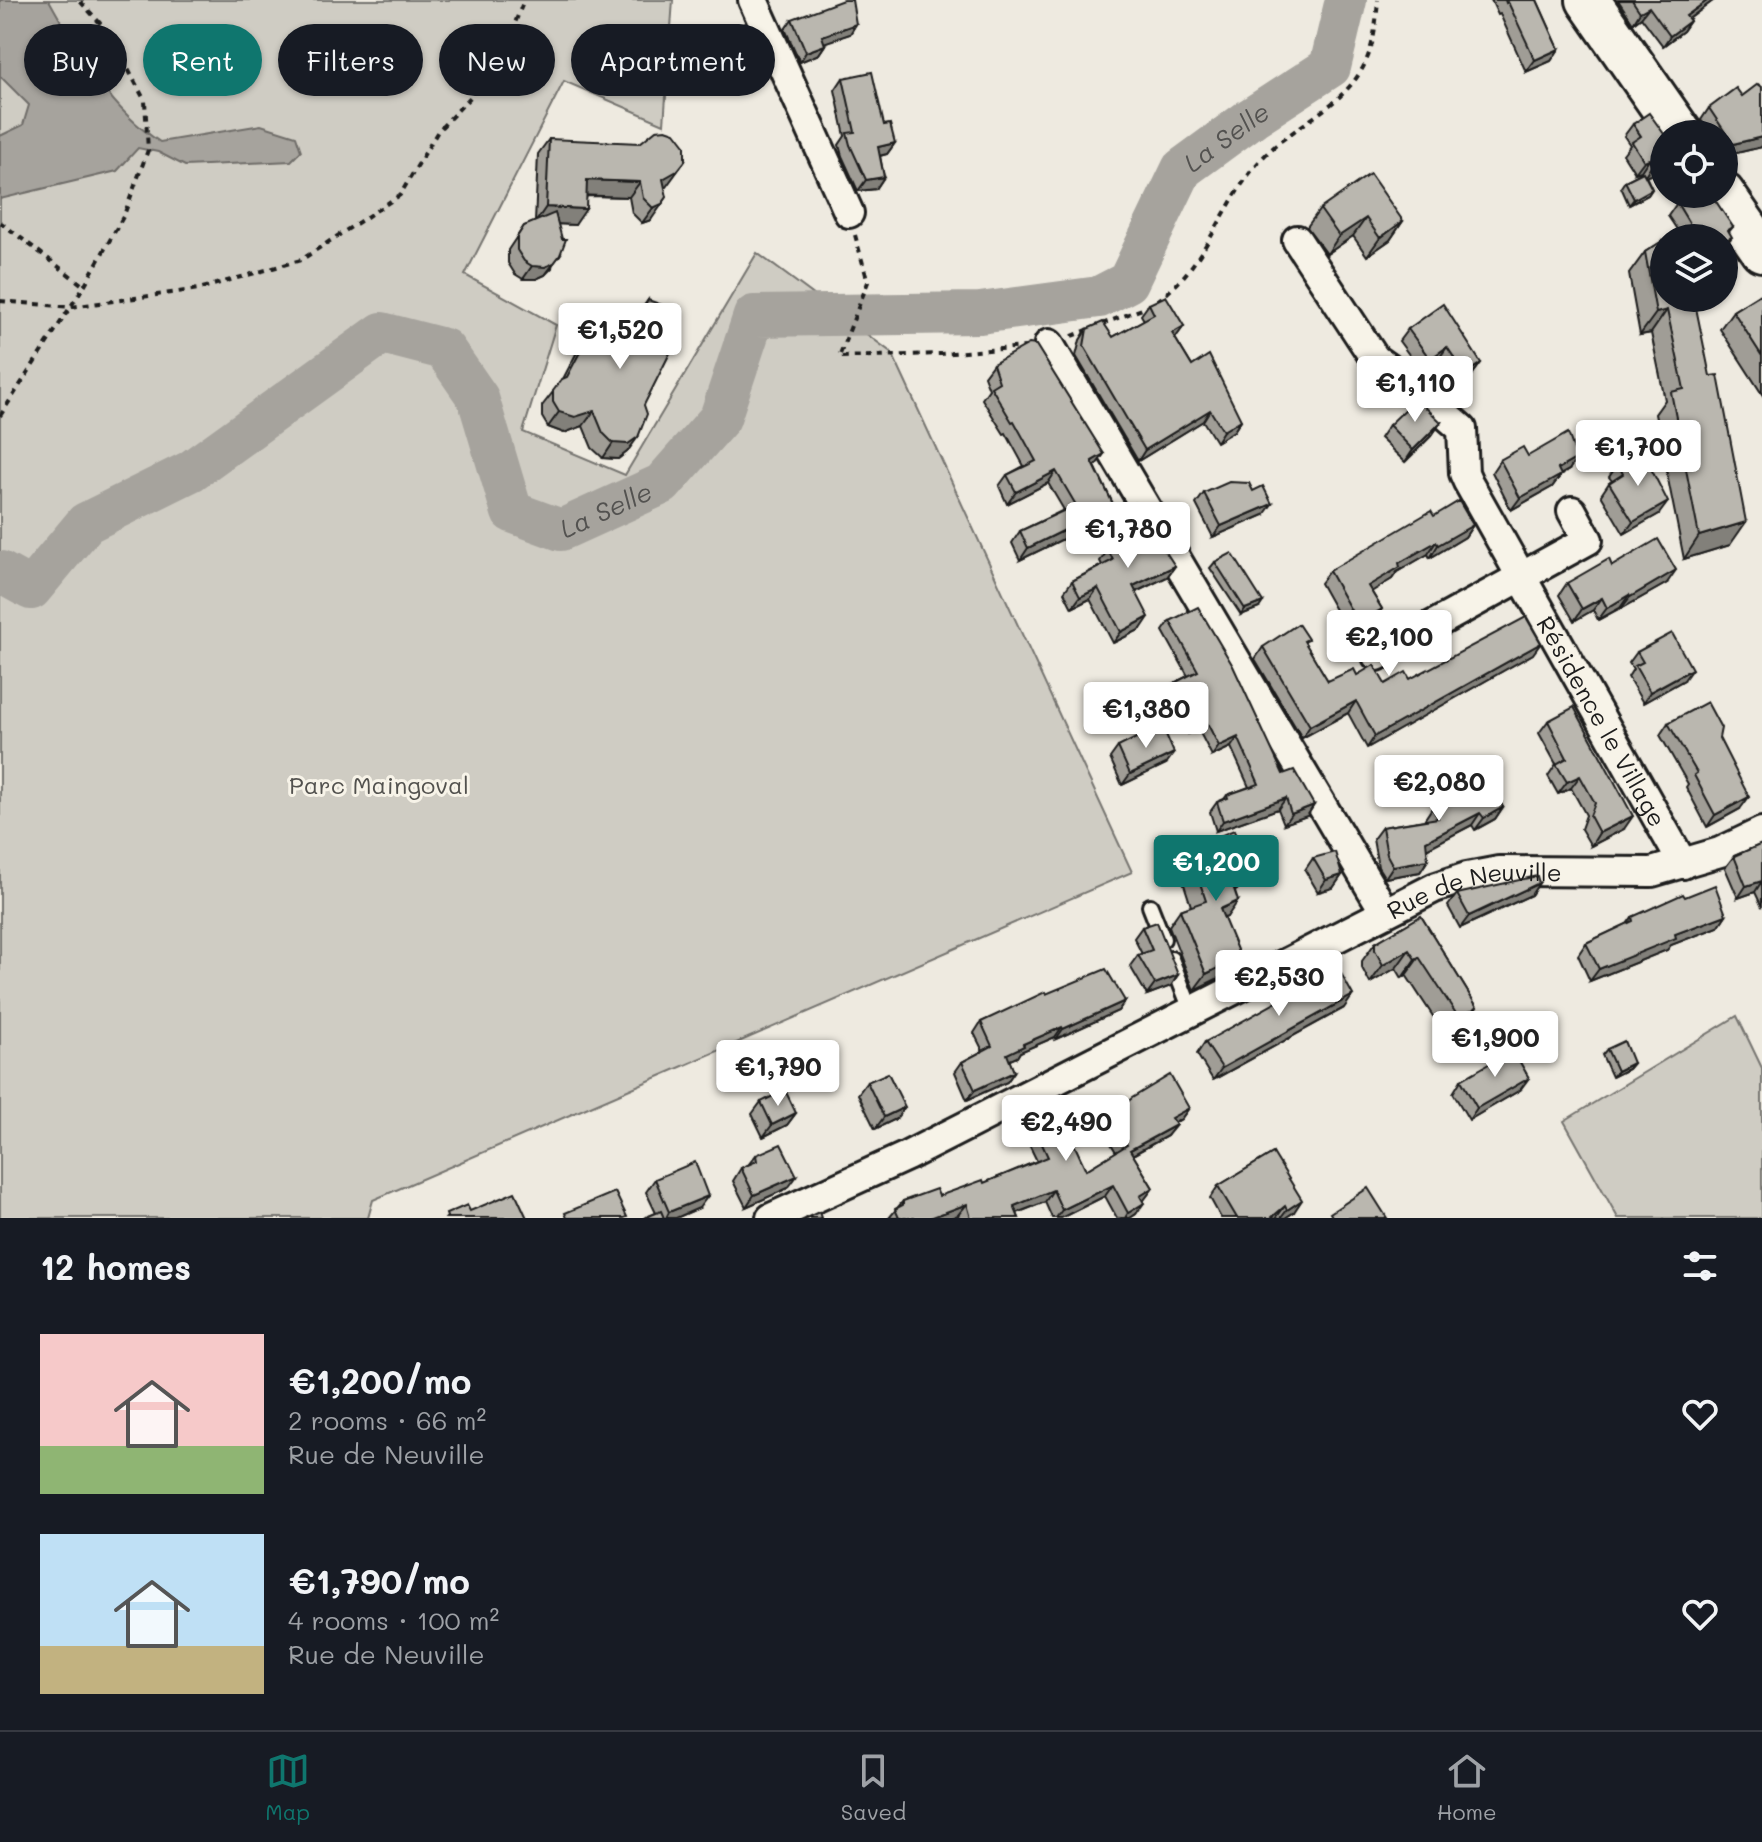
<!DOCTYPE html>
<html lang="en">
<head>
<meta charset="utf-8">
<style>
	:root { --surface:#171b24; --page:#242831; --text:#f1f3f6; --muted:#9ea1a6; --line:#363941; --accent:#0f766e }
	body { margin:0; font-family:Mali,sans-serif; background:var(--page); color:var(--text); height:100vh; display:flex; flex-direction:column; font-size:30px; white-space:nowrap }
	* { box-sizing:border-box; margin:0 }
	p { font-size:26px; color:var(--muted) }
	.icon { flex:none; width:44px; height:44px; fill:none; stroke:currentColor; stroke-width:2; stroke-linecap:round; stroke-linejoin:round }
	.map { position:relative; height:1218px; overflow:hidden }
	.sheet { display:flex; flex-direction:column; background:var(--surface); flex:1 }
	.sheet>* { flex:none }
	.banner { position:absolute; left:24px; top:24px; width:800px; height:72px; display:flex; gap:16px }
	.tools { position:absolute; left:1650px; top:120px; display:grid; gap:16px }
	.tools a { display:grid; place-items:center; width:88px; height:88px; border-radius:50%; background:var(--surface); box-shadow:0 2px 6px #0004; font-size:40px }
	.price { position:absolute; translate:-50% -68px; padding:0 18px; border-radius:8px; background:#fff; color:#222; font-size:26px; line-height:52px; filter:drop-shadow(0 2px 4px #0008) }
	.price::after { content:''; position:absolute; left:50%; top:48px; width:24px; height:18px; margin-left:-12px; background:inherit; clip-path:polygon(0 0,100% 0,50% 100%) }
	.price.selected { background:var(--accent); color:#fff }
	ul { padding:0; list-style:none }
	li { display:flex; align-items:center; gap:24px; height:200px; padding:0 40px }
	li span { display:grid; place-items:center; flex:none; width:224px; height:160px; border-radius:0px; color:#555 }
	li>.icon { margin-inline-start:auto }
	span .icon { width:96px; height:96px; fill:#fffc; stroke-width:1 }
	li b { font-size:34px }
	h2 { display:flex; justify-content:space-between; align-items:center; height:96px; padding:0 40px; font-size:34px }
	.tag { padding:0 28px; border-radius:36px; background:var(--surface); box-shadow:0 2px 6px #0004; font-size:28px; line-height:72px }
	.tag.selected { background:var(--accent); color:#fff }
	.dock { display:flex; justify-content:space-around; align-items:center; height:112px; border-top:2px solid var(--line); background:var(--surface); font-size:22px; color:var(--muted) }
	.dock a { display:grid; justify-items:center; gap:4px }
	.dock .selected { color:var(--accent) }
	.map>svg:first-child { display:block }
	.green { fill:#cfccc3; stroke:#767470; stroke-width:2 }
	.water { fill:#a6a39d; stroke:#6f6d69; stroke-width:2 }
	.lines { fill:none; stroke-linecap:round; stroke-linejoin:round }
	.river { stroke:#a6a39d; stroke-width:42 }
	.lane-casing { stroke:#1c1c1c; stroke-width:20 }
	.street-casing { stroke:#1c1c1c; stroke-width:34 }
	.primary-casing { stroke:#1c1c1c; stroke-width:48 }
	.path { stroke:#1c1c1c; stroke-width:4; stroke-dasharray:6 6; stroke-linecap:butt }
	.lane { stroke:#f7f3e8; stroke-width:14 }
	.street { stroke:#f7f3e8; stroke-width:28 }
	.primary { stroke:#f7f3e8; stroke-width:42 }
	.wall { fill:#a09d96; stroke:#1c1c1c; stroke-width:2 }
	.shaded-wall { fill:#82807a; stroke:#1c1c1c; stroke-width:2 }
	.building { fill:#bab7af; stroke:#1c1c1c; stroke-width:2 }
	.labels { text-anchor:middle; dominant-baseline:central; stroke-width:6; stroke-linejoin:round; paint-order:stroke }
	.street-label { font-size:24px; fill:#1c1c1c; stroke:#f7f3e8 }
	.park-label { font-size:24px; fill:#52514e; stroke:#f7f3e8 }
	.water-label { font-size:26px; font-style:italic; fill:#535250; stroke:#f7f3e8 }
</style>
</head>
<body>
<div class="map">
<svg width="1762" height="1218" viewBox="0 0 1762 1218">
	<rect width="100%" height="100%" fill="#eeeae0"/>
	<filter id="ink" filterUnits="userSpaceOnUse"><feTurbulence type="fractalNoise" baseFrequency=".0125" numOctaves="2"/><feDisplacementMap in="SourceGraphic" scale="16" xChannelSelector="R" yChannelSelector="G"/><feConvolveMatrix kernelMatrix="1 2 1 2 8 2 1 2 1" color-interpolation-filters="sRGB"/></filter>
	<g filter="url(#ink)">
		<!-- green -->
		<g class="green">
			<polygon points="0,0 673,0 664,124 564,81 465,275 556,325 523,432 625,475 757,253 892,353 1132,872 373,1200 368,1218 0,1218"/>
			<polygon points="1737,1016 1762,1068 1762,1218 1618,1218 1564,1121"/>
		</g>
		<!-- water -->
		<path class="water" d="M0,0h49c30,53 59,108 111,142l101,-17 35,11 5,15 -10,10 -106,5 -27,-14 -20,-4 -21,23 -117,28v-63l23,-11 6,-20 -29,-29z"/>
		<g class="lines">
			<!-- river -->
			<path class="river" id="s1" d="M0,572l31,17 55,-66 105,-52 191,-138 62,16 34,49 34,114 49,18 101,-46 58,-66 34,-102 226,-3 119,-16 29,-15 54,-113 71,-52 77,-50 16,-67"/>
			<!-- lane casing -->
			<g class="lane-casing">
				<g id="lane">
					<polyline points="1150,906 1163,939"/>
					<polyline points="1171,959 1191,1010"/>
				</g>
			</g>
			<!-- street casing -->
			<g class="street-casing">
				<g id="street">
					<polyline points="753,0 849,213"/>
					<path id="s2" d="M1297,240l78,119 35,25 52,45 2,44 4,9 215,382"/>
					<polyline points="1049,344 1385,912"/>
					<polyline points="1377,656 1588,540 1572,511"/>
					<path id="s3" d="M771,1218l136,-62 527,-268 33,-11 32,-6 153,1 68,-20 42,-20"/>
				</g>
			</g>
			<!-- primary casing -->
			<g class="primary-casing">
				<g id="primary">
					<polyline points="1588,0 1681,134"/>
					<polyline points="1723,194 1762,250"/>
				</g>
			</g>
			<!-- path -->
			<g class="path">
				<polyline points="0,222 84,286"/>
				<polyline points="855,235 868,282 839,357 941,354 1025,347"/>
				<polyline points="0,301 71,307 199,289 301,260 400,195 438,131 497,69 524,0"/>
				<path d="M1157,301c47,-33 64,-94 100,-137 30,-36 80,-53 104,-93 13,-22 15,-47 17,-71"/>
				<polyline points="1102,324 1150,306"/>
				<polyline points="1072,336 1090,329"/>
				<polyline points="0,416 84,286 124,215 148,150 145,101 109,33 79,0"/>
			</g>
			<!-- lane -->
			<use href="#lane" class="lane"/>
			<!-- street -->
			<use href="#street" class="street"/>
			<!-- primary -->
			<use href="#primary" class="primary"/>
		</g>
		<!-- wall -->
		<g class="wall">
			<polygon points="1491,0 1537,0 1559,49 1551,61 1526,72 1500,14 1498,15"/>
			<polygon points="1618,0 1714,0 1689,19 1690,21 1683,31 1663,46 1641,17 1633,23"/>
			<polygon points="792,19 856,24 850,34 824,42 825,45 819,54 800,62 785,29"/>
			<polygon points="843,78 884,125 895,143 887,154 880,156 884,177 876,189 858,191 842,156 839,145 845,136 835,90"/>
			<polygon points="1709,108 1762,147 1724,156 1724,134 1710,134 1701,120"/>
			<polygon points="1633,124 1664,171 1646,176 1652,189 1648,195 1629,205 1621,187 1625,181 1641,173 1641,171 1635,173 1623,154 1630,145 1624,136"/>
			<polygon points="549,139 685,161 665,187 651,220 642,223 632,213 629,197 587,196 575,225 558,224 552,268 545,275 536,279 523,279 515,274 508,263 508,250 524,226 535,222 538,154"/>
			<polygon points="1677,203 1733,227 1724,238 1667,238 1678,231 1668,216"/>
			<polygon points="1320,209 1403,221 1390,240 1367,256 1353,236 1327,254 1307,227"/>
			<polygon points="1664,240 1730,545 1684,559 1655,414 1665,400 1651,333 1640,335 1629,274 1645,252"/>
			<polygon points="1762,293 1762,394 1720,329 1733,311"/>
			<polygon points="648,300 644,405 627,452 618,459 603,458 592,448 583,426 564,433 548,427 542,417 542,406 563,379 591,325 602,310 632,325 637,315"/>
			<polygon points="1149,304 1184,326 1175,338 1192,366 1241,420 1234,431 1216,442 1203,421 1138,461 1076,356 1080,340 1087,329 1113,337 1144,320 1141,315"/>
			<polygon points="1408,329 1481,363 1472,375 1457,386 1438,360 1421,371 1399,341"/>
			<polygon points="993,364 1104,454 1095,466 1114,506 1106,518 1020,560 1012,543 1020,531 1064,510 1048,483 1007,504 999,486 1007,475 1024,466 1006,433 1004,434 982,399 989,389 984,376"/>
			<polygon points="1441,422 1432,435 1405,462 1380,438 1389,425"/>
			<polygon points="1528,456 1569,470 1561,475 1552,487 1511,510 1492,472 1500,460"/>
			<polygon points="1618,464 1659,514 1624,534 1601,495 1609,483 1612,481 1609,477"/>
			<polygon points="1204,493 1264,515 1213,537 1196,504"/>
			<polygon points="1116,512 1175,566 1167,577 1136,592 1141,629 1113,643 1090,599 1072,608 1064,592 1072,581 1102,565 1100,561 1108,550 1118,545 1108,523"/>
			<polygon points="1434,516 1473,525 1465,537 1430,558 1428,554 1397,572 1392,579 1371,591 1382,609 1373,622 1349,635 1320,583 1329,571"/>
			<polygon points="1215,562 1259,608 1241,615 1210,568"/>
			<polygon points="1612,566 1667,583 1621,609 1620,608 1598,620 1593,610 1574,621 1559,595 1567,583"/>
			<polygon points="1170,621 1283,774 1314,805 1307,816 1284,824 1278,809 1216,831 1210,812 1217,802 1224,799 1227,795 1249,787 1231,747 1212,756 1198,729 1189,733 1167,693 1174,683 1188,676 1163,631"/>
			<polygon points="1305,643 1328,681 1357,675 1385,684 1533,654 1367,748 1348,713 1302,738 1255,659 1263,647"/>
			<polygon points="1637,652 1684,680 1643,703 1628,677 1633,669 1629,663"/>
			<polygon points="1548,721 1624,829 1591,846 1581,829 1586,815 1571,788 1558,794 1548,776 1556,764 1539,733"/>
			<polygon points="1668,723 1740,809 1707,827 1686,787 1688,784 1660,735"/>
			<polygon points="1118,747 1166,764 1122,785 1110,758"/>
			<polygon points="1503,807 1495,819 1475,830 1472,825 1427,848 1428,860 1420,872 1385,878 1378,867 1373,839 1382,827 1424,820 1432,808"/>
			<polygon points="1217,837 1237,890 1235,891 1227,917 1224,918 1229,973 1194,990 1169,926 1180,910 1191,906 1181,875 1192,859 1206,854 1206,853"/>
			<polygon points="1762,844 1762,907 1755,892 1738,898 1725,868 1734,856"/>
			<polygon points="1313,858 1342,875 1333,888 1318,892 1305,870"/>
			<polygon points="1539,883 1531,895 1460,928 1448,906 1457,894"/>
			<polygon points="1685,897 1726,915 1718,927 1671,945 1667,950 1590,981 1578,955 1586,943 1627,924 1632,917"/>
			<polygon points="1421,916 1477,1007 1465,1025 1446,1036 1406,975 1402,978 1396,968 1370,983 1362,968 1362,961 1375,943"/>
			<polygon points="1142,927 1171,986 1147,995 1130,966 1138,955 1142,954 1134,938"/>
			<polygon points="1046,994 1125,1001 1118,1011 1056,1039 1055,1037 1020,1052 1017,1057 1009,1060 1014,1072 1007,1082 967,1100 955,1072 962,1062 983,1051 974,1033 981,1022"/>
			<polygon points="1344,1008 1213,1080 1197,1054 1205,1042"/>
			<polygon points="1607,1049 1633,1063 1628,1069 1612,1077 1602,1055"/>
			<polygon points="1461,1080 1520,1090 1469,1120 1453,1093"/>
			<polygon points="867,1082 896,1119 875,1129 858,1094"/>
			<polygon points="761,1102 796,1113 787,1125 763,1137 752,1114"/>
			<polygon points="1123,1106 1189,1108 1181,1119 1175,1123 1167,1136 1133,1155 1153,1188 1143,1201 1136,1214 1130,1218 1117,1218 1105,1196 1061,1218 1052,1218 1045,1202 1017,1213 1019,1218 959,1218 958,1215 951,1218 889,1218 903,1201 939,1196 984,1183 1037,1161 1021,1128 1029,1116 1074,1128 1069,1135 1086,1170 1116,1152 1102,1129 1110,1117 1119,1112"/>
			<polygon points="1273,1153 1294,1212 1285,1218 1221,1218 1210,1198 1218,1186"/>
			<polygon points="756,1155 788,1188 746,1207 733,1181 741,1168 748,1165"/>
			<polygon points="655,1179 699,1208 676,1218 644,1218 656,1213 646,1192"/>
		</g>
		<!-- shaded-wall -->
		<g class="shaded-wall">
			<polygon points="1708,0 1714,0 1679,26 1686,16"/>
			<polygon points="1649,7 1641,17 1633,23 1640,12"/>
			<polygon points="1690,21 1683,31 1663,46 1670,36"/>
			<polygon points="856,24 850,34 815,46 822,36"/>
			<polygon points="825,45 819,54 800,62 806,52"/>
			<polygon points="1559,49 1551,61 1526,72 1535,60"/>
			<polygon points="1762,137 1762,147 1724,156 1733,144"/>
			<polygon points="895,143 887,154 870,158 878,147"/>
			<polygon points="1649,159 1641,171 1635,173 1644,161"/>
			<polygon points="685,161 666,187 652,195 663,179"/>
			<polygon points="1664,161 1664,171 1644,177 1652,164"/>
			<polygon points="884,177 876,189 858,191 866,180"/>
			<polygon points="587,180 640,182 629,197 576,195"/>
			<polygon points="1652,189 1648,195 1629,205 1634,199"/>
			<polygon points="667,197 651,220 642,223 653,208"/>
			<polygon points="546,207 586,209 575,225 535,223"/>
			<polygon points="1366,218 1353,236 1327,254 1339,236"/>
			<polygon points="1403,221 1390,240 1367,256 1380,238"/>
			<polygon points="1732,237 1724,248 1724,241"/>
			<polygon points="560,255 545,275 536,279 523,279 532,266"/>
			<polygon points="1667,310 1651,333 1640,335 1656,313"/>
			<polygon points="1184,326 1176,337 1165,343 1172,333"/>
			<polygon points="1447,347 1438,360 1421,371 1430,359"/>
			<polygon points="1481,363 1472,375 1457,386 1465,374"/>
			<polygon points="1210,410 1203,421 1138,461 1145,450"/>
			<polygon points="594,411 583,426 564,433 548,427 559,412"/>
			<polygon points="1241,420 1234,431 1216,442 1223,431"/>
			<polygon points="1441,422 1432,435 1405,462 1413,450"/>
			<polygon points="638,437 627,452 618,459 603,458 613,443"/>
			<polygon points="1104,454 1096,465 1084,472 1092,461"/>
			<polygon points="1577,458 1569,470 1549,481 1558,469"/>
			<polygon points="1056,471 1048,483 1007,504 1016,492"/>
			<polygon points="1561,475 1552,487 1511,510 1520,498"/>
			<polygon points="1668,502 1659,514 1624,534 1633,522"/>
			<polygon points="1272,504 1264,515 1213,537 1221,526"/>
			<polygon points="1114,506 1106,518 1020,560 1028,548"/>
			<polygon points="1746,522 1730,545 1684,559 1699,536"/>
			<polygon points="1473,525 1465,537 1430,558 1438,545"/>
			<polygon points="1436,542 1428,554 1397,572 1392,579 1360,599 1368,586 1399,563"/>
			<polygon points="1175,566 1167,577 1125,597 1133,586"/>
			<polygon points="1676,570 1667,583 1621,609 1630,597"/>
			<polygon points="1098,588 1090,599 1072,608 1080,597"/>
			<polygon points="1629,595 1620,608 1598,620 1607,608"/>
			<polygon points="1602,598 1593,610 1574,621 1582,609"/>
			<polygon points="1263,602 1259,608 1241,615 1245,609"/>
			<polygon points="1382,609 1373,622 1349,635 1358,623"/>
			<polygon points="1149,617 1141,629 1113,643 1121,632"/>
			<polygon points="1541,643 1533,654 1367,748 1375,736"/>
			<polygon points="1692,669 1684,680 1643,703 1650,692"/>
			<polygon points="1356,701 1348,713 1302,738 1310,726"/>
			<polygon points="1205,719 1198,729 1189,733 1196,723"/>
			<polygon points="1238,737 1231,747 1212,756 1219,746"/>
			<polygon points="1174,753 1166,764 1122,785 1130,774"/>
			<polygon points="1580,776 1571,788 1558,794 1567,782"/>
			<polygon points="1749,797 1740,809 1707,827 1715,815"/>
			<polygon points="1286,798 1278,809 1216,831 1223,821"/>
			<polygon points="1314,805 1307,816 1284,824 1291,814"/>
			<polygon points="1503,807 1495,819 1475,830 1484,818"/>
			<polygon points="1480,813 1472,825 1417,854 1426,841"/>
			<polygon points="1633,816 1624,829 1591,846 1599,833"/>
			<polygon points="1428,860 1420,872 1385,878 1393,866"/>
			<polygon points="1248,874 1237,890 1220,896 1231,880"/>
			<polygon points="1342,875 1333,888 1318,892 1326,880"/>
			<polygon points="1762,881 1755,892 1738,898 1746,886"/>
			<polygon points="1539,883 1531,895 1460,928 1469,916"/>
			<polygon points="1238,901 1227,917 1209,925 1220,909"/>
			<polygon points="1726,915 1718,927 1671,945 1667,950 1590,981 1599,969 1675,934"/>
			<polygon points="1409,950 1396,968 1370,983 1383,965"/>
			<polygon points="1240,957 1229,973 1194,990 1206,974"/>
			<polygon points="1419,957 1406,975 1402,978 1415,959"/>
			<polygon points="1178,975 1171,986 1147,995 1155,984"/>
			<polygon points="1353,995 1344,1008 1213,1080 1222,1068"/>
			<polygon points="1125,1001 1118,1011 1056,1039 1063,1029"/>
			<polygon points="1477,1007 1465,1025 1446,1036 1459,1018"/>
			<polygon points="1062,1027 1055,1037 1020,1052 1017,1057 999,1065 1007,1054 1023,1044"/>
			<polygon points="1633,1063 1628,1069 1612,1077 1617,1071"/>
			<polygon points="1014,1072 1007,1082 967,1100 975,1090"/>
			<polygon points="1529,1078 1520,1090 1469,1120 1477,1108"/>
			<polygon points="905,1107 896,1119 875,1129 884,1117"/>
			<polygon points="1189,1108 1181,1119 1163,1130 1171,1118"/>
			<polygon points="796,1113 787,1125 763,1137 772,1125"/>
			<polygon points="1176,1125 1167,1136 1121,1161 1130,1150"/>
			<polygon points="797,1176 788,1188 746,1207 754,1195"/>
			<polygon points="1113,1185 1105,1196 1061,1218 1056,1218 1062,1210"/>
			<polygon points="1153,1188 1144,1200 1132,1208 1140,1196"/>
			<polygon points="1053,1190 1045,1202 1006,1217 1014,1206"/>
			<polygon points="708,1196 699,1208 676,1218 666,1218 669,1212"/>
			<polygon points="1302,1200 1294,1212 1285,1218 1281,1218 1287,1210"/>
			<polygon points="1144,1203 1136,1214 1130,1218 1125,1218 1128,1213"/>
			<polygon points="967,1204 958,1215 951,1218 930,1218"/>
			<polygon points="1285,1206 1276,1218 1271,1218"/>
		</g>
		<!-- building -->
		<g class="building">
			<polygon points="843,0 852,0 856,24 822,36 825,45 806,52 792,19"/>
			<polygon points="1505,0 1537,0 1559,49 1535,60 1508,2 1506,3"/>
			<polygon points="1632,0 1708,0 1686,16 1690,21 1670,36 1649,7 1640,12"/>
			<polygon points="872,72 884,125 890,124 895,143 878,147 884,177 866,180 850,145 847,133 855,132 843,78"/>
			<polygon points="1758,84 1762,87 1762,137 1733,144 1709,108 1736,88 1742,96"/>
			<polygon points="1649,113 1664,134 1664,161 1652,164 1649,159 1644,161 1632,142 1641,136 1633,124"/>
			<polygon points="666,129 675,132 685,145 685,161 677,171 663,179 667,197 662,204 653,208 643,198 640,182 587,180 586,209 546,207 549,139 640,143 656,130"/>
			<polygon points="1643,172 1652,189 1634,199 1625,181"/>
			<polygon points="1370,174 1403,221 1380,238 1366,218 1339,236 1320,209"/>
			<polygon points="1692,194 1702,194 1703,196 1711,194 1733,227 1728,230 1732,237 1724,241 1724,238 1698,238 1677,203"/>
			<polygon points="555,213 562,239 566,239 560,255 554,263 545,267 532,266 524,261 517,250 517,237 524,226"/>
			<polygon points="1680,230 1682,238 1667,238"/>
			<polygon points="1664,240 1664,298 1694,298 1710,376 1718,375 1746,522 1699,536 1671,392 1684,389 1667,310 1656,313 1645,252"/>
			<polygon points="1762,293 1762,356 1733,311"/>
			<polygon points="1166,296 1184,326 1172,333 1192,366 1209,355 1241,420 1223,431 1210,410 1145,450 1084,346 1087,329 1103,322 1113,337 1154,314 1149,304"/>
			<polygon points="648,300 679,311 682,323 673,347 644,405 647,414 638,437 628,444 613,443 603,433 594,411 575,417 559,412 553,402 553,391 562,379 567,377 602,310 634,327"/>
			<polygon points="1443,304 1481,363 1465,374 1447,347 1430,359 1408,329"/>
			<polygon points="1029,344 1036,345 1104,454 1092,461 1114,506 1028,548 1020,531 1076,505 1056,471 1016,492 1007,475 1036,461 1014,421 1012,422 991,387 999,382 993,364"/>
			<polygon points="1413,402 1420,402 1441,422 1413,450 1389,425"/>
			<polygon points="1568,433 1577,458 1558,469 1561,475 1520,498 1500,460 1523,447 1528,456"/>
			<polygon points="1642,451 1668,502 1633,522 1609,483 1623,474 1618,464"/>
			<polygon points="1229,482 1249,483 1253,491 1263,486 1272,504 1221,526 1204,493"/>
			<polygon points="1459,501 1473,525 1438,545 1436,542 1399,563 1400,567 1368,586 1382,609 1358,623 1329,571 1431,511 1434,516"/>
			<polygon points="1134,503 1175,566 1133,586 1149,617 1121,632 1098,588 1080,597 1072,581 1113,560 1108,550 1129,539 1116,512"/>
			<polygon points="1658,539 1676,570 1630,597 1629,595 1607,608 1602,598 1582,609 1567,583 1609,559 1612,566"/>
			<polygon points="1232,553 1263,602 1245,609 1215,562"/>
			<polygon points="1198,607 1233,666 1283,774 1294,770 1314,805 1291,814 1286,798 1223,821 1217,802 1228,798 1227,795 1259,784 1238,737 1219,746 1205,719 1196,723 1174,683 1198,671 1170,621"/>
			<polygon points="1526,617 1541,643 1375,736 1356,701 1310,726 1263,647 1298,624 1308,639 1304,641 1328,681 1354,669 1357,675 1374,665 1385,684 1406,672 1410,679"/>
			<polygon points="1672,633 1692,669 1650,692 1635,666 1643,662 1637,652"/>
			<polygon points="1707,702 1721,728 1719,738 1749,797 1715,815 1694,775 1697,773 1668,723"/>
			<polygon points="1574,707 1633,816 1599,833 1590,816 1595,803 1580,776 1567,782 1556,764 1567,758 1548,721"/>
			<polygon points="1162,725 1174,753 1130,774 1118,747"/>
			<polygon points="1487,777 1503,807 1484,818 1480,813 1426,841 1428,860 1393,866 1387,855 1382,827 1438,818 1432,808"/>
			<polygon points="1234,830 1248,874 1231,880 1238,901 1220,909 1240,957 1206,974 1180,910 1206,901 1192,859 1221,849 1217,837"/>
			<polygon points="1762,844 1762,881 1746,886 1734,856"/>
			<polygon points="1335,852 1342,875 1326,880 1313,858"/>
			<polygon points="1537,876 1539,883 1469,916 1457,894"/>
			<polygon points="1715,885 1726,915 1675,934 1676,938 1599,969 1586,943 1633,921 1632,917 1683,894 1685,897"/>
			<polygon points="1421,916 1477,1007 1459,1018 1419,957 1415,959 1409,950 1383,965 1375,950 1375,943"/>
			<polygon points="1157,922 1178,975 1155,984 1138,955 1152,950 1142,927"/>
			<polygon points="1338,968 1353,995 1222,1068 1205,1042"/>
			<polygon points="1106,969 1125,1001 1063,1029 1062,1027 1023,1044 1024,1046 1007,1054 1014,1072 975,1090 962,1062 992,1046 981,1022 1045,992 1046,994"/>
			<polygon points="1624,1041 1633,1063 1617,1071 1607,1049"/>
			<polygon points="1513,1050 1529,1078 1477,1108 1461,1080"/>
			<polygon points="888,1073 905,1107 884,1117 867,1082"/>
			<polygon points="1170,1075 1189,1108 1171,1118 1176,1125 1130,1150 1153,1188 1140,1196 1144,1203 1128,1213 1113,1185 1062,1210 1053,1190 1014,1206 1019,1218 971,1218 967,1204 930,1218 899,1218 895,1209 903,1205 903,1201 936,1189 939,1196 983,1180 984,1183 1048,1157 1029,1116 1061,1102 1074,1128 1068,1131 1086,1170 1127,1145 1110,1117 1124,1109 1123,1106 1132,1098"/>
			<polygon points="785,1090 796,1113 772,1125 761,1102"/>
			<polygon points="781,1144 797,1176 754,1195 741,1168 757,1161 756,1155"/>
			<polygon points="1273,1153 1302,1200 1287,1210 1285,1206 1271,1218 1237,1218 1218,1186"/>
			<polygon points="695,1162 708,1196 669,1212 655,1179"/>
			<polygon points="1368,1188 1387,1218 1333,1218 1330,1213"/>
			<polygon points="515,1192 527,1218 446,1218 447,1217 446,1214 467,1205 470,1211"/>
			<polygon points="615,1192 627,1217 624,1218 567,1218 565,1213"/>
			<polygon points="661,1211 664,1218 644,1218"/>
			<polygon points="819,1212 821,1218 806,1218"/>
		</g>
	</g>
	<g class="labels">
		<!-- street labels -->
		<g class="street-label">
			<text stroke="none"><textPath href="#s2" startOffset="582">Résidence le Village</textPath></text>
			<text stroke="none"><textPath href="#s3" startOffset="780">Rue de Neuville</textPath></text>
		</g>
		<!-- park labels -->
		<g class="park-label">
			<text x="379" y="784">Parc Maingoval</text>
		</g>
		<!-- water labels -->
		<g class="water-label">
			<text stroke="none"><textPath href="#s1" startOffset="1634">La Selle</textPath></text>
			<text stroke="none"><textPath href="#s1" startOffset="818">La Selle</textPath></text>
		</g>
	</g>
</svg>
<div class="tools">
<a><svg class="icon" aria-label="locate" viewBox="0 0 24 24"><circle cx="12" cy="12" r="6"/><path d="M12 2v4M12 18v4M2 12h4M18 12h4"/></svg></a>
<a><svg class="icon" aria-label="layers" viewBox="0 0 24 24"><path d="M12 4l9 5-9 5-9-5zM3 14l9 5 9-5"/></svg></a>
</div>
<b class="price" style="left:620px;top:371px">€1,520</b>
<b class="price" style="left:1415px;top:424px">€1,110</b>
<b class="price" style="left:1638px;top:488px">€1,700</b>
<b class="price" style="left:1128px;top:570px">€1,780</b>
<b class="price" style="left:1389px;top:678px">€2,100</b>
<b class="price" style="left:1146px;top:750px">€1,380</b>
<b class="price" style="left:1439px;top:823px">€2,080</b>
<b class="price selected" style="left:1216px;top:903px">€1,200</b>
<b class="price" style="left:1279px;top:1018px">€2,530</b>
<b class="price" style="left:1495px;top:1079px">€1,900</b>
<b class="price" style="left:778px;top:1108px">€1,790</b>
<b class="price" style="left:1066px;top:1163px">€2,490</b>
<div class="banner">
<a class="tag">Buy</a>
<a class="tag selected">Rent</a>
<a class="tag">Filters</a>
<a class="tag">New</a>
<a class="tag">Apartment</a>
</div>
</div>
<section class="sheet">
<h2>12 homes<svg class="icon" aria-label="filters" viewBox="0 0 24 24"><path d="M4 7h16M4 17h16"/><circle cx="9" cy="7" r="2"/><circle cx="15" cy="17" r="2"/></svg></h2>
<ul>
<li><span style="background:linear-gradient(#f6c9c9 70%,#8fb573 0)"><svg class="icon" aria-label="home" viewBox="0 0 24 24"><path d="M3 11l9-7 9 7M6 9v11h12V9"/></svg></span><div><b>€1,200/mo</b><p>2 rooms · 66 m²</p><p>Rue de Neuville</p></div><svg class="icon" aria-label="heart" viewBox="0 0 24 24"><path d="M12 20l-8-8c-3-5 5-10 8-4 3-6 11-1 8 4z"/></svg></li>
<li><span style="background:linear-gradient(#bfe0f5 70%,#c2b280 0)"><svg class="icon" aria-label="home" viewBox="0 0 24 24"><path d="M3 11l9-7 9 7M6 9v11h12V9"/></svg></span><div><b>€1,790/mo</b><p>4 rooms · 100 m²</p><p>Rue de Neuville</p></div><svg class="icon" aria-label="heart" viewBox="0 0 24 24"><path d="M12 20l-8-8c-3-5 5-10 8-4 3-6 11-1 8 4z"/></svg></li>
</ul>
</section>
<nav class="dock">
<a class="selected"><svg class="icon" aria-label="map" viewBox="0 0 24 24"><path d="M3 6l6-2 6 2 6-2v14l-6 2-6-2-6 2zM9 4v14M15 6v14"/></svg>Map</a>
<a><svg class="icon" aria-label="saved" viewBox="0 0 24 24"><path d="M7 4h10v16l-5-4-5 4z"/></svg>Saved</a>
<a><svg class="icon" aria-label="home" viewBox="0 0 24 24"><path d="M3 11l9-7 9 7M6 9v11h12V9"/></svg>Home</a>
</nav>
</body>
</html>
